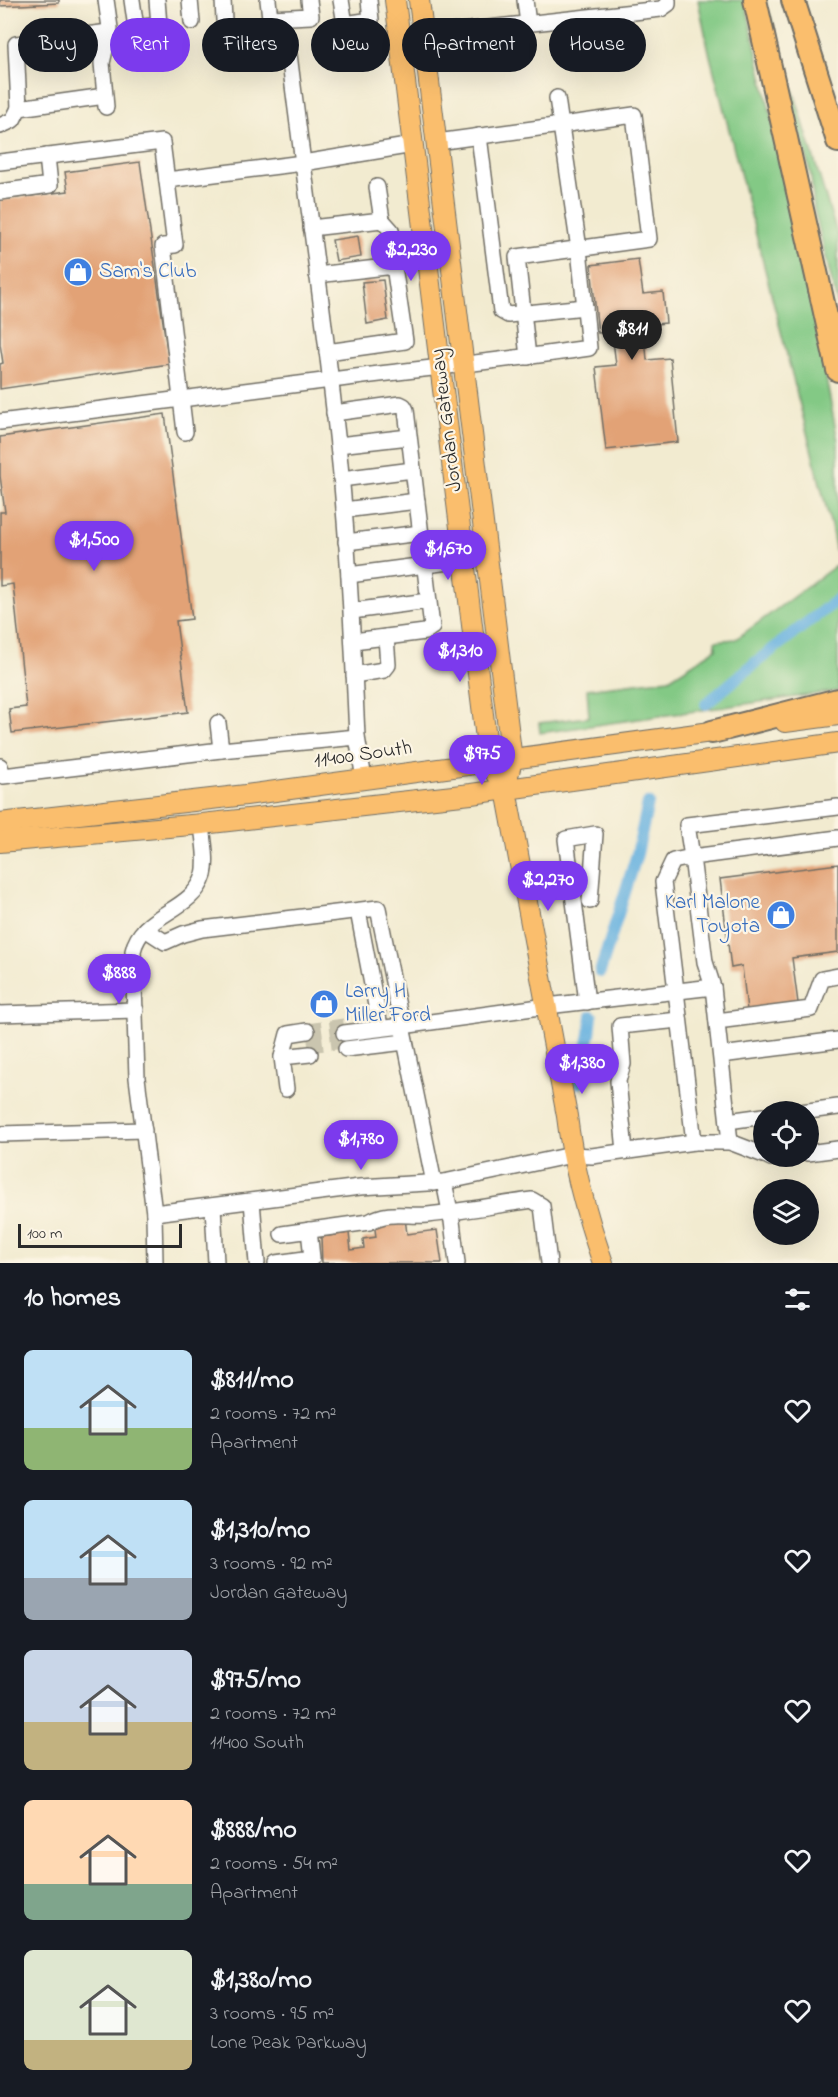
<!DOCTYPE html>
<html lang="en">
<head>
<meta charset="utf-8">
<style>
	:root { --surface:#171b24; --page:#20242c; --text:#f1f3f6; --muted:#9ea1a6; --accent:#7c3aed }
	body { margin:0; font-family:"Indie Flower",sans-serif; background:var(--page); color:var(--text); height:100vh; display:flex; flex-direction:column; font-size:22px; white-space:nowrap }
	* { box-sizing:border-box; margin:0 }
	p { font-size:20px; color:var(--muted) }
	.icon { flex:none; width:33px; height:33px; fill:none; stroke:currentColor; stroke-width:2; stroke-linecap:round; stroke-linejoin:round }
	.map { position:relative; height:1263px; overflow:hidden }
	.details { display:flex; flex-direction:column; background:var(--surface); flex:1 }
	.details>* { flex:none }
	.banner { position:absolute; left:18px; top:18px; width:802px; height:54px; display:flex; gap:12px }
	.fabs { position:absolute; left:753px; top:1101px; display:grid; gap:12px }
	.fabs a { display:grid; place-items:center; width:66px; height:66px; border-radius:50%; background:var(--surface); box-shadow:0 6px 24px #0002; font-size:30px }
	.scale { position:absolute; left:18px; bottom:15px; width:164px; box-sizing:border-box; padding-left:6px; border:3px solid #2b2b2b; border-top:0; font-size:16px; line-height:21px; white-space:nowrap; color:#2b2b2b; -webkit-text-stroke:4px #fcf5e5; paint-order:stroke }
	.price { position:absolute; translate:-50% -51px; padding:0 14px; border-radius:21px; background:var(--accent); color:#fff; font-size:20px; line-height:39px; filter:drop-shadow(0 2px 3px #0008) }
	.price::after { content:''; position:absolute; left:50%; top:36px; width:18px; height:14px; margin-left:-9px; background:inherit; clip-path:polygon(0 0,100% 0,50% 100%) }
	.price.selected { background:#222; color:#fff }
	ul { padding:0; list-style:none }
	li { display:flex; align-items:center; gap:18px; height:150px; padding:0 24px }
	li span { display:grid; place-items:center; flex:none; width:168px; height:120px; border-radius:9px; color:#555 }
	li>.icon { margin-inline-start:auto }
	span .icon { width:72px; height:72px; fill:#fffc; stroke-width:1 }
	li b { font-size:26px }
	h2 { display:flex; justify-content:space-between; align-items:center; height:72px; padding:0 24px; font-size:26px }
	.chip { padding:0 21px; border-radius:27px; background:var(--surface); box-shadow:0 6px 24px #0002; font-size:21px; line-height:54px }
	.chip.selected { background:var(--accent); color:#fff }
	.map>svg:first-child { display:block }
	.green { fill:#83c985; stroke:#577a58; stroke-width:1.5 }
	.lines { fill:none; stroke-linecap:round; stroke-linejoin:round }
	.canal { stroke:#66b1df; stroke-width:12 }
	.building { fill:#e2a276 }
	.minor-tunnel { stroke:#cac5af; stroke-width:15; stroke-dasharray:15 8; stroke-linecap:butt }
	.minor-casing { stroke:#716e65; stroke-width:18 }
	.major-casing { stroke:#716e65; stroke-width:22 }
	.highway-casing { stroke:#716e65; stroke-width:26 }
	.minor { stroke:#fff; stroke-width:15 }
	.major { stroke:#fabe6d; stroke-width:20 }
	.highway { stroke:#fabe6d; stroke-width:22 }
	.labels { text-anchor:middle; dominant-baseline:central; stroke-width:4.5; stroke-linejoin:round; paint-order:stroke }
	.shop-label { font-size:21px; fill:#366cbe; stroke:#fcf5e5; text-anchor:start }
	.street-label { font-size:21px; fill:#2b2b2b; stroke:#fcf5e5 }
</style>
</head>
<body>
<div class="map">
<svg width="838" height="1263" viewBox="0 0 838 1263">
	<rect width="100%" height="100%" fill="#fcf5e5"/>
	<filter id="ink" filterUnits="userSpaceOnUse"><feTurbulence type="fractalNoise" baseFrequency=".0167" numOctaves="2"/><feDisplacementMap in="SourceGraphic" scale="12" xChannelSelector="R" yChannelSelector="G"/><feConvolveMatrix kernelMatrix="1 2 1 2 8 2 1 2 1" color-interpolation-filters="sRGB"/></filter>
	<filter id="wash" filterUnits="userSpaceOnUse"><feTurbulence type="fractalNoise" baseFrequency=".008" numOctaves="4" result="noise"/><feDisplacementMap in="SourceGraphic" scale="24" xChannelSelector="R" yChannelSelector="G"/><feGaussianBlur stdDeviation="1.35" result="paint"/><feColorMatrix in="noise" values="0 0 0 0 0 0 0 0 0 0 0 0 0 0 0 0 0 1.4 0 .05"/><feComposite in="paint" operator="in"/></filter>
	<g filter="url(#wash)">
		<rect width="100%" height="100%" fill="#f2ebd0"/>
		<!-- green -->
		<g class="green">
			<polygon points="698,0 745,0 808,281 838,442 838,563 831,526 710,56"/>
			<polygon points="769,11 838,237 838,306 814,209 811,176 805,150 788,100"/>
			<polygon points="838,564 838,691 540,733 539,723 589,717 587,689 669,679 716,649 715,641 736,639"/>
		</g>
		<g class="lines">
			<!-- canal -->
			<g class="canal">
				<polyline points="706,704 755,663 838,599"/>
				<polyline points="600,972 637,854 648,803"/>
				<polyline points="579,1083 590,1034 592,1016"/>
			</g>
		</g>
		<g id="blocks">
			<!-- building -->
			<g class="building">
				<polygon points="0,0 59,0 59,3 0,6"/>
				<polygon points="140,162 169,364 0,389 0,364 3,363 0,344 0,200 68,191 65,172"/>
				<polygon points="358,236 361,257 336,261 332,240"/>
				<polygon points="638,259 643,294 663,292 666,323 644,325 647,360 670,358 678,442 606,450 596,367 616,365 612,332 598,333 591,265"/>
				<polygon points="383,280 388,320 367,324 362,282"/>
				<polygon points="165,414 192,619 176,621 188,712 12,733 9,709 26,707 13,584 0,586 0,512 5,512 0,476 0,437"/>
				<polygon points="838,864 838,952 792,958 798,1003 747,1010 742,966 731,968 720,879"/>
				<polygon points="405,1218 407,1234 437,1230 442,1263 322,1263 321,1237 349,1233 351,1250 364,1248 363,1239 376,1237 374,1221"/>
			</g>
		</g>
	</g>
	<g filter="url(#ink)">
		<use href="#blocks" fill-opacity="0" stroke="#716e65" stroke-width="1.5"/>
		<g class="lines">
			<!-- minor-tunnel -->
			<g class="minor-tunnel">
				<polyline points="307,1031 344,1026"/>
				<polyline points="308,1045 345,1041"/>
			</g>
			<!-- minor casing -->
			<g class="minor-casing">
				<g id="minor">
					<polyline points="106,0 110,28 102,63 106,107"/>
					<polyline points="132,0 136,28 159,25 157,0"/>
					<polyline points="190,0 192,22"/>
					<polyline points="223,0 224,20"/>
					<polyline points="268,0 270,18 311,16 309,0"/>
					<polyline points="341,0 345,24 371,20 369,0"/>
					<polyline points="525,0 528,24"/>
					<polyline points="424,35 661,9 668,4 668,0"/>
					<path d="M289,54c17,137 37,273 51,410 9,91 13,182 17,273"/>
					<polyline points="19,108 16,44 109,32"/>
					<polyline points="0,126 13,120 19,108 105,96"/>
					<polyline points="479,136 501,311 508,315 585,307"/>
					<polyline points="437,142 634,115 649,239 517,257 528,357"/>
					<polyline points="0,162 162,142 175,245 163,246 185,432"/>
					<polyline points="167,180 303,163 413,145"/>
					<polyline points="0,192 50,185 47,156"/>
					<polyline points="382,220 391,230 394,266"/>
					<polyline points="311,228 382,220 377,187"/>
					<polyline points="317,275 394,266 405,341 327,352"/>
					<polyline points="334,413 400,404 404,406 406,410 432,627 425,632 386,637"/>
					<path d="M0,422c110,-13 220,-28 331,-42 86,-11 172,-19 258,-32l-10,-99 -22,-151"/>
					<polyline points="338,445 409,437"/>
					<polyline points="341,479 413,470"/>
					<polyline points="344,510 417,501"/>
					<polyline points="346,542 421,533"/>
					<polyline points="349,575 464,560"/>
					<polyline points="352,611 428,601"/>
					<polyline points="353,641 386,637 388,665 384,670 354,675"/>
					<polyline points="218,723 221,750 357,737 364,779"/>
					<polyline points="0,766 3,776 221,750"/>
					<polyline points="358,911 379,1021"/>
					<polyline points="145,929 165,942 183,934 202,929 378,908 402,1026 547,1006 713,987 730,1142"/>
					<polyline points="713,987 705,962 692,857 838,838"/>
					<polyline points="587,1002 566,839 595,834 590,901"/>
					<polyline points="0,1014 136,1010"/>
					<polyline points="717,1021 811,1009 822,979 838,976"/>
					<polyline points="344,1033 402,1026 434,1183"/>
					<polyline points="346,1049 405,1042"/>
					<polyline points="721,1055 838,1040"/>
					<polyline points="282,1057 288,1034 307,1031"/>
					<polyline points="286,1089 282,1057 310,1054"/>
					<polyline points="801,1112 838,1107"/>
					<polyline points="728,1121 764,1116"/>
					<polyline points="0,1134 144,1130"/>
					<polyline points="625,1151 618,1081 623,1064 620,1026 679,1020"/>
					<polyline points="808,1153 838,1149"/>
					<polyline points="764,1155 730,1142 694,1142 663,882 673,861 692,857 687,825 838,807"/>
					<polyline points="767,1156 771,1158 784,1156"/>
					<polyline points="444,1182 452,1221 457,1263"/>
					<polyline points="252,1201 257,1263"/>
					<polyline points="213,1206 216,1263"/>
					<polyline points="154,1213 360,1187 444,1182 572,1155 592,1156 694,1142"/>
					<path d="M282,1234l87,-12c20,-12 38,-5 59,-7 35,-4 69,-10 104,-15l10,6 7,57"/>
					<path d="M155,1263l-1,-50 -17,-135 -4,-127c8,-38 60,-39 71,-76 4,-16 -1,-35 -2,-51"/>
					<polyline points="276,1263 312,1258 309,1230"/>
				</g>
			</g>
			<!-- major casing -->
			<g class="major-casing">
				<g id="major">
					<path d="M395,0l94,763 17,27 61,326c6,52 19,98 36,147"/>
					<polyline points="419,0 512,760 509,772"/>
					<polyline points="785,722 838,715"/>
					<polyline points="0,823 246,795 726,730"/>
					<polyline points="0,842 202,824 471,794 838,743"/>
				</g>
			</g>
			<!-- highway casing -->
			<g class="highway-casing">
				<g id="highway">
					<polyline points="755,0 838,370"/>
					<polyline points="793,0 838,141"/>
					<polyline points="712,732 838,700"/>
				</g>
			</g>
			<!-- minor -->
			<use href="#minor" class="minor"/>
			<!-- major -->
			<use href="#major" class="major"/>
			<!-- highway -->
			<use href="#highway" class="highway"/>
		</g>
	</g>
	<!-- icons -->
	<defs>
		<g id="shop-disc" transform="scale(1.5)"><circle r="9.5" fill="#3f7fe0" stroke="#fcf5e5"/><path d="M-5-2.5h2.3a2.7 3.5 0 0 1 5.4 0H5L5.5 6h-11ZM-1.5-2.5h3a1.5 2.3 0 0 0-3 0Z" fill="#fff"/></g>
	</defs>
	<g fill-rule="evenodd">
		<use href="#shop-disc" x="78" y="272"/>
		<use href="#shop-disc" x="781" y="915"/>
		<use href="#shop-disc" x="324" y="1004"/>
	</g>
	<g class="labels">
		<!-- shop labels -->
		<g class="shop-label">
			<text x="99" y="272">Sam's Club</text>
			<text x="760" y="903" text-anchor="end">Karl Malone<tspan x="760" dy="24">Toyota</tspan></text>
			<text x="345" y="992">Larry H<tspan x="345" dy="24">Miller Ford</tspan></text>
		</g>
		<!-- street labels -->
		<g class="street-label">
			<text transform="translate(447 420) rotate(-97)">Jordan Gateway</text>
			<text transform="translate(363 755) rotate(-8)">11400 South</text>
		</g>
	</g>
</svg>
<div class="fabs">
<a><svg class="icon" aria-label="locate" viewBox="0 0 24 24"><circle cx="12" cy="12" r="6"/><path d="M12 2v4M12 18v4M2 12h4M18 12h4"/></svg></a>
<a><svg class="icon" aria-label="layers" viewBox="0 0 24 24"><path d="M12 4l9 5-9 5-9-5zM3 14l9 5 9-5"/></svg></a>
</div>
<div class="scale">100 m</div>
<b class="price" style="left:411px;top:282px">$2,230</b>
<b class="price selected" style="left:632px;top:361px">$811</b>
<b class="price" style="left:94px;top:572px">$1,500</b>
<b class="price" style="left:448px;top:581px">$1,670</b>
<b class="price" style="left:460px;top:683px">$1,310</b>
<b class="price" style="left:482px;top:786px">$975</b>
<b class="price" style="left:548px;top:912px">$2,270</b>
<b class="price" style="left:119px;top:1005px">$888</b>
<b class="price" style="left:582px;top:1095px">$1,380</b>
<b class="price" style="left:361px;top:1171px">$1,780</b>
<div class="banner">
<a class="chip">Buy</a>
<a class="chip selected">Rent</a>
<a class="chip">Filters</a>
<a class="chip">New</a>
<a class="chip">Apartment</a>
<a class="chip">House</a>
</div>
</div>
<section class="details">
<h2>10 homes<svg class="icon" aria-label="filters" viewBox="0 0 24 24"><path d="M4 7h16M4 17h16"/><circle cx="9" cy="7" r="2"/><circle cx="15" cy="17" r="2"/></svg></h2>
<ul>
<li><span style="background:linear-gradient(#bfe0f5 65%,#8fb573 0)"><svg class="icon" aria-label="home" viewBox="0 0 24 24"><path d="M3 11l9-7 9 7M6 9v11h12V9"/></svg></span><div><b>$811/mo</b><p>2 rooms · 72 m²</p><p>Apartment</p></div><svg class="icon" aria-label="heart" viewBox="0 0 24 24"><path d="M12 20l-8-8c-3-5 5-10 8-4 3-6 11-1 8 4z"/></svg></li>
<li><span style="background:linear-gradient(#bfe0f5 65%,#9aa5b1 0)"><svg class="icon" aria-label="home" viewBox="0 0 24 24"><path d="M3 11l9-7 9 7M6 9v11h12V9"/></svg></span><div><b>$1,310/mo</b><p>3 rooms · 92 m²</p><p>Jordan Gateway</p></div><svg class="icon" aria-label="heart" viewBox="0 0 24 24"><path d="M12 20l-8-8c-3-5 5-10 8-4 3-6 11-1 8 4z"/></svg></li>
<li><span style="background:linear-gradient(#c9d6e8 60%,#c2b280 0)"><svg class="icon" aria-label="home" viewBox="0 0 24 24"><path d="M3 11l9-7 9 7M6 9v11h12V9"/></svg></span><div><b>$975/mo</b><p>2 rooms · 72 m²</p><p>11400 South</p></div><svg class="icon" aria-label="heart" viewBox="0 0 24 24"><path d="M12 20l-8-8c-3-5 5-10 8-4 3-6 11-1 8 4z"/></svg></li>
<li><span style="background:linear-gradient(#ffd9b3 70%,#7fa58c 0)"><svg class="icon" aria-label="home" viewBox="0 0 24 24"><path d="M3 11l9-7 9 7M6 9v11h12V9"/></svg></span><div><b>$888/mo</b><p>2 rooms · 54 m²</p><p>Apartment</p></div><svg class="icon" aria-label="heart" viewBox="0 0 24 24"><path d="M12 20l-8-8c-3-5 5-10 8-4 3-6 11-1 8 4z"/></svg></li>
<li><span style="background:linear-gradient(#dfe7d0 75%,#c2b280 0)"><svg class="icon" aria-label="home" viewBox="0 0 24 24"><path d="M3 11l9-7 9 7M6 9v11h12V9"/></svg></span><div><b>$1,380/mo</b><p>3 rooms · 95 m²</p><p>Lone Peak Parkway</p></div><svg class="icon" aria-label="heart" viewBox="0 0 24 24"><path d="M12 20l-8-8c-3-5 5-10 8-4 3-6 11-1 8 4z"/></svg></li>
</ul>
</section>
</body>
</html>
